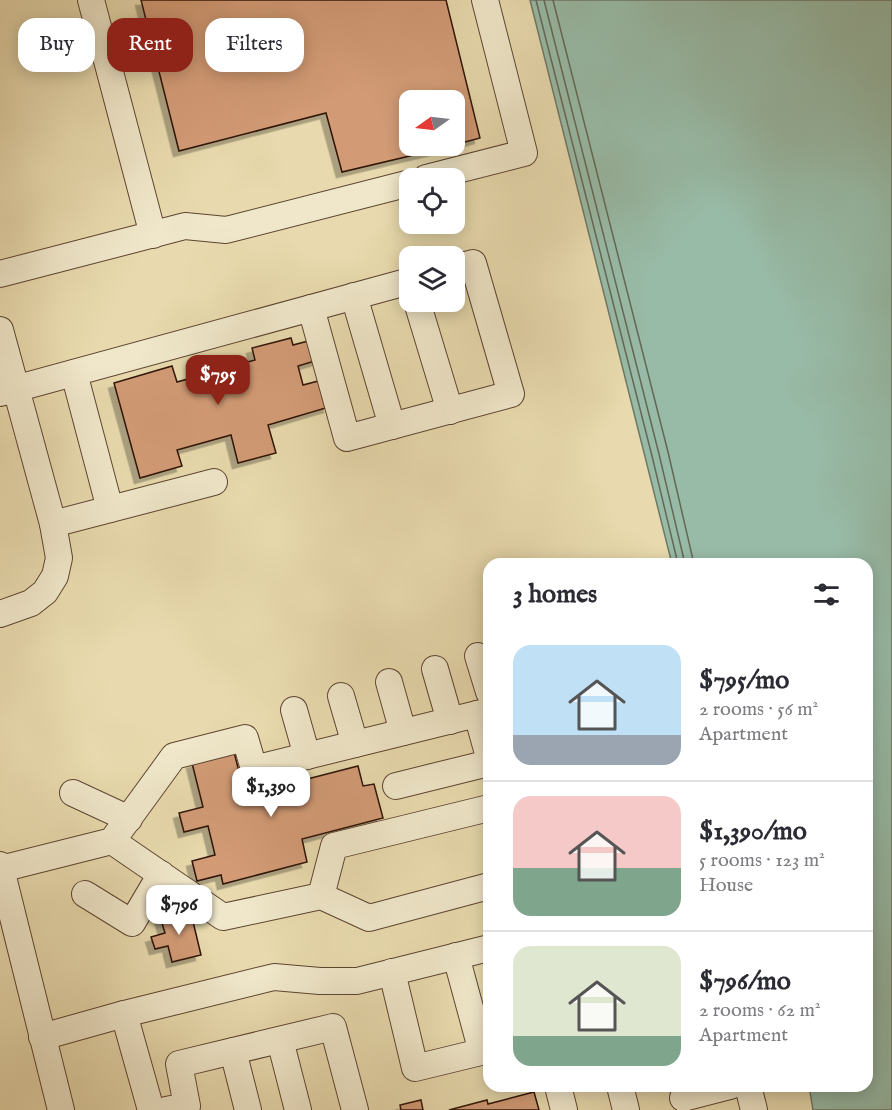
<!DOCTYPE html>
<html lang="en">
<head>
<meta charset="utf-8">
<style>
	:root { --surface:#fff; --page:#f7f7f7; --text:#2b2b33; --muted:#7c7c81; --line:#e1e1e2; --accent:#8f2418 }
	body { margin:0; font-family:"IM FELL English",serif; background:var(--page); color:var(--text); height:100vh; display:flex; flex-direction:column; font-size:22px; white-space:nowrap }
	* { box-sizing:border-box; margin:0 }
	p { font-size:20px; color:var(--muted) }
	.icon { flex:none; width:33px; height:33px; fill:none; stroke:currentColor; stroke-width:2; stroke-linecap:round; stroke-linejoin:round }
	.map { position:relative; flex:1; overflow:hidden }
	.side { position:absolute; left:483px; top:558px; width:390px; height:534px; display:flex; flex-direction:column; background:var(--surface); border-radius:18px; box-shadow:0 3px 15px #0003 }
	.side>* { flex:none }
	.guide { position:absolute; left:18px; top:18px; width:375px; height:54px; display:flex; gap:12px }
	.needle { width:39px; rotate:256deg }
	.buttons { position:absolute; left:399px; top:90px; display:grid; gap:12px }
	.buttons a { display:grid; place-items:center; width:66px; height:66px; border-radius:12px; background:var(--surface); box-shadow:0 3px 15px #0003; font-size:30px }
	.price { position:absolute; translate:-50% -51px; padding:0 14px; border-radius:12px; background:#fff; color:#222; font-size:20px; line-height:39px; filter:drop-shadow(0 2px 3px #0008) }
	.price::after { content:''; position:absolute; left:50%; top:36px; width:18px; height:14px; margin-left:-9px; background:inherit; clip-path:polygon(0 0,100% 0,50% 100%) }
	.price.selected { background:var(--accent); color:#fff }
	ul { padding:0; list-style:none }
	li { display:flex; align-items:center; gap:18px; height:150px; padding:0 30px }
	li+li { border-top:2px solid var(--line) }
	li span { display:grid; place-items:center; flex:none; width:168px; height:120px; border-radius:18px; color:#555 }
	li>.icon { margin-inline-start:auto }
	span .icon { width:72px; height:72px; fill:#fffc; stroke-width:1 }
	li b { font-size:26px }
	h2 { display:flex; justify-content:space-between; align-items:center; height:72px; padding:0 30px; font-size:26px }
	.tag { padding:0 21px; border-radius:18px; background:var(--surface); box-shadow:0 3px 15px #0003; font-size:21px; line-height:54px }
	.tag.selected { background:var(--accent); color:#fff }
	.map>svg:first-child { display:block }
	.water { fill:#98bba7; stroke:#6e7867; stroke-width:1.5 }
	.lines { fill:none; stroke-linecap:round; stroke-linejoin:round }
	.shore { stroke:#646757; stroke-width:1.5 }
	.building { fill:#d29b76; stroke:#2f1307; stroke-width:1.5; filter:url(#shadow) }
	.minor-casing { stroke:#5d4531; stroke-width:28 }
	.minor { stroke:#f0e7ca; stroke-width:26 }
</style>
</head>
<body>
<div class="map">
<svg width="892" height="1110" viewBox="0 0 892 1110">
	<defs>
		<filter id="shadow"><feDropShadow dx="-5.5" dy="5.5" stdDeviation="0" flood-color="#0004"/></filter>
	</defs>
	<rect width="100%" height="100%" fill="#e8daae"/>
	<filter id="stains"><feTurbulence type="fractalNoise" baseFrequency=".00333" numOctaves="4"/><feColorMatrix values="0 0 0 0 .2 0 0 0 0 .09 0 0 0 0 .02 0 0 0 .5 -.17"/></filter>
	<radialGradient id="worn" r=".72"><stop offset=".6" stop-color="#630" stop-opacity="0"/><stop offset="1" stop-color="#630" stop-opacity=".3"/></radialGradient>
	<!-- water -->
	<polygon class="water" points="530,0 892,0 892,1110 813,1110 809,1086 867,1086 867,564 672,564"/>
	<g class="lines">
		<!-- shore -->
		<g class="shore">
			<polyline points="536,0 652,456 678,564"/>
			<polyline points="544,0 659,454 685,564"/>
			<polyline points="553,0 668,452 694,564"/>
		</g>
	</g>
	<!-- building -->
	<g class="building">
		<polygon points="141,0 446,0 480,138 454,145 454,100 410,100 410,146 452,146 342,172 326,113 179,151"/>
		<polygon points="291,338 293,345 312,340 318,360 298,366 303,385 322,380 329,407 268,425 276,453 238,463 231,435 177,450 182,466 140,478 114,383 172,366 177,382 255,360 252,348"/>
		<polygon points="234,752 245,795 358,766 363,786 374,784 383,818 302,839 307,862 223,884 221,875 197,881 192,861 215,855 208,826 184,832 179,813 203,807 192,763"/>
		<polygon points="190,909 201,955 172,962 168,946 155,949 151,937 165,933 160,917"/>
		<polygon points="534,1092 539,1110 449,1110 487,1100 488,1104"/>
		<polygon points="421,1100 423,1110 401,1110 400,1105"/>
	</g>
	<g class="lines">
		<!-- minor casing -->
		<g class="minor-casing">
			<g id="minor">
				<polyline points="91,0 153,235"/>
				<polyline points="426,178 524,153 485,0"/>
				<polyline points="0,274 185,226 226,230 410,183"/>
				<polyline points="354,296 392,426"/>
				<polyline points="417,302 450,411"/>
				<polyline points="311,308 347,438 511,394 473,263 454,268"/>
				<polyline points="0,330 53,524 59,558 55,576 45,592 31,603 0,614"/>
				<polyline points="74,373 110,509"/>
				<polyline points="0,393 410,281"/>
				<polyline points="53,524 214,482"/>
				<polyline points="478,656 489,692"/>
				<polyline points="435,669 450,721"/>
				<polyline points="389,682 403,732"/>
				<polyline points="341,696 355,744"/>
				<polyline points="294,710 307,756"/>
				<polyline points="477,714 489,757"/>
				<polyline points="396,786 489,763"/>
				<polyline points="73,793 129,819"/>
				<polyline points="112,841 223,917 321,896 369,918 489,886"/>
				<polyline points="0,865 61,1110"/>
				<polyline points="1,869 112,841 174,756 245,738 254,769 489,711"/>
				<polyline points="85,894 132,923 161,874"/>
				<polyline points="321,896 334,846 489,808"/>
				<polyline points="456,956 482,1052"/>
				<polyline points="392,972 415,1068 489,1050"/>
				<polyline points="124,1014 151,1110"/>
				<polyline points="42,1037 124,1014 274,977 320,981 357,981 489,948"/>
				<polyline points="280,1040 298,1110"/>
				<polyline points="233,1051 248,1110"/>
				<polyline points="558,1086 564,1110"/>
				<polyline points="620,1086 626,1110"/>
				<polyline points="748,1086 754,1110"/>
				<polyline points="683,1098 730,1086"/>
				<polyline points="166,1110 187,1106 179,1064 333,1027 355,1110"/>
			</g>
		</g>
		<!-- minor -->
		<use href="#minor" class="minor"/>
	</g>
	<rect width="100%" height="100%" filter="url(#stains)"/>
	<rect width="100%" height="100%" fill="url(#worn)"/>
</svg>
<div class="buttons">
<a><svg class="needle" viewBox="-14 -14 28 28"><path d="M0-13l5 13h-10z" fill="#e53935"/><path d="M0 13l5-13h-10z" fill="#7c7c81"/></svg></a>
<a><svg class="icon" aria-label="locate" viewBox="0 0 24 24"><circle cx="12" cy="12" r="6"/><path d="M12 2v4M12 18v4M2 12h4M18 12h4"/></svg></a>
<a><svg class="icon" aria-label="layers" viewBox="0 0 24 24"><path d="M12 4l9 5-9 5-9-5zM3 14l9 5 9-5"/></svg></a>
</div>
<b class="price selected" style="left:218px;top:406px">$795</b>
<b class="price" style="left:271px;top:818px">$1,390</b>
<b class="price" style="left:179px;top:936px">$796</b>
<div class="guide">
<a class="tag">Buy</a>
<a class="tag selected">Rent</a>
<a class="tag">Filters</a>
</div>
<section class="side">
<h2>3 homes<svg class="icon" aria-label="filters" viewBox="0 0 24 24"><path d="M4 7h16M4 17h16"/><circle cx="9" cy="7" r="2"/><circle cx="15" cy="17" r="2"/></svg></h2>
<ul>
<li><span style="background:linear-gradient(#bfe0f5 75%,#9aa5b1 0)"><svg class="icon" aria-label="home" viewBox="0 0 24 24"><path d="M3 11l9-7 9 7M6 9v11h12V9"/></svg></span><div><b>$795/mo</b><p>2 rooms · 56 m²</p><p>Apartment</p></div></li>
<li><span style="background:linear-gradient(#f6c9c9 60%,#7fa58c 0)"><svg class="icon" aria-label="home" viewBox="0 0 24 24"><path d="M3 11l9-7 9 7M6 9v11h12V9"/></svg></span><div><b>$1,390/mo</b><p>5 rooms · 123 m²</p><p>House</p></div></li>
<li><span style="background:linear-gradient(#dfe7d0 75%,#7fa58c 0)"><svg class="icon" aria-label="home" viewBox="0 0 24 24"><path d="M3 11l9-7 9 7M6 9v11h12V9"/></svg></span><div><b>$796/mo</b><p>2 rooms · 62 m²</p><p>Apartment</p></div></li>
</ul>
</section>
</div>
</body>
</html>
